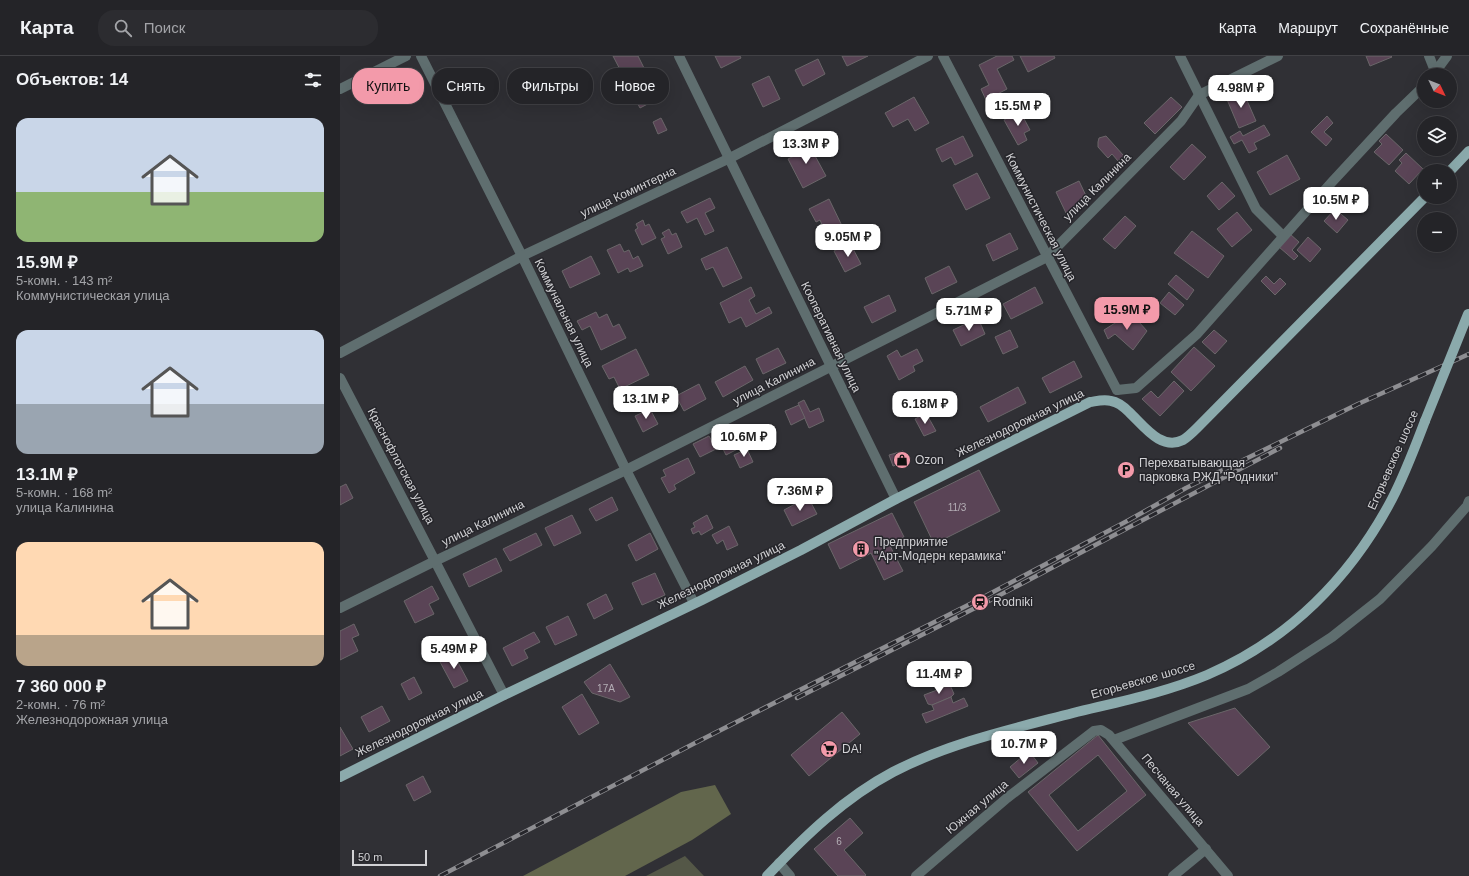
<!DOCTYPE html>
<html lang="ru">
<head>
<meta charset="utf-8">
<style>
	:root { --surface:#242428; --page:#2c2c30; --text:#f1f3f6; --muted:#a3a4a8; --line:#414145; --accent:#f39aaa }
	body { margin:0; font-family:Helvetica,sans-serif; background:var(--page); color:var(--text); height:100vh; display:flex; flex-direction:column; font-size:15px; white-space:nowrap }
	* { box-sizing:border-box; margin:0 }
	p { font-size:13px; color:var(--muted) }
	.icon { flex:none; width:22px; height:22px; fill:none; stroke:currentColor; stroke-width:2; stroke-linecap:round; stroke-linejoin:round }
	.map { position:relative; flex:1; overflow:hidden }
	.panel { display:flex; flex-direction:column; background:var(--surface); width:340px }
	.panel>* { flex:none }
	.hud { position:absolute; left:12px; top:12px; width:380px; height:36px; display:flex; gap:8px }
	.needle { width:26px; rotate:133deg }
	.buttons { position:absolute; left:1077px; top:12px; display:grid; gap:8px }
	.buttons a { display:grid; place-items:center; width:40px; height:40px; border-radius:50%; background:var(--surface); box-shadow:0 4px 16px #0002,0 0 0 1px var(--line); font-size:20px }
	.scale { position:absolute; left:12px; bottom:10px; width:75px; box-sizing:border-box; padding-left:4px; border:2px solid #d2d2d5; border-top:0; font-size:11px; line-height:14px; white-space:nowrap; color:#d2d2d5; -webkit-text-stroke:3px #26262b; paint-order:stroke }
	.price { position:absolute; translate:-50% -34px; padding:0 9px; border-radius:8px; background:#fff; color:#222; font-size:13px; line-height:26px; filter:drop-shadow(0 1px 2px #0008) }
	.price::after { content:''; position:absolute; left:50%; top:24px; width:12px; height:9px; margin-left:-6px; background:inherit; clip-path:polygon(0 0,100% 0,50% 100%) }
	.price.active { background:var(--accent); color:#111 }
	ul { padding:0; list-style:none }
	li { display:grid; align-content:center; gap:8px; height:212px; padding:0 16px }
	li span { display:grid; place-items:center; height:124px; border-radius:12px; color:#555 }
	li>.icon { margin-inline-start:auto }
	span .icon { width:72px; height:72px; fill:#fffc; stroke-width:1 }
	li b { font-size:17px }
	h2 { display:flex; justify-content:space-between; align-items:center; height:48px; padding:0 16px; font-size:17px }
	.pill { padding:0 14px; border-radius:16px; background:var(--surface); box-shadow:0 4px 16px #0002,0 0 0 1px var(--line); font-size:14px; line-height:36px }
	.pill.active { background:var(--accent); color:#111 }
	header { display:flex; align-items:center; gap:24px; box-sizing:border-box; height:56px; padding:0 20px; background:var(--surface); border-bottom:1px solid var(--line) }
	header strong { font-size:19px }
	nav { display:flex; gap:22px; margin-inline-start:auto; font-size:14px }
	.search { width:280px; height:36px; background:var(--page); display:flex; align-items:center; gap:10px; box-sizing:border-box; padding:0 14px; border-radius:16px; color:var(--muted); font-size:15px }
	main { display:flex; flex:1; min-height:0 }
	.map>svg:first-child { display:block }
	.green { fill:#545747 }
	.forest { fill:#62664c }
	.building { fill:#5a4456; stroke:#6a6669; fill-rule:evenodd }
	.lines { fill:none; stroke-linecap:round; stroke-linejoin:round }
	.minor { stroke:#5f6e6f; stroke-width:10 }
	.major { stroke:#8baaac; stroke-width:10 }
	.rail-casing { stroke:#8e8e92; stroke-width:4.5 }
	.rail { stroke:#26262b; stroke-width:3; stroke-dasharray:9; stroke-linecap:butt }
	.major-bridge { stroke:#8baaac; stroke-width:10 }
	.labels { text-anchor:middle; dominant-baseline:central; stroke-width:3; stroke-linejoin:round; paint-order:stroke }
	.number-label { font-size:10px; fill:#b4aeb5 }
	.street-label { font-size:12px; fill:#d2d2d5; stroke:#26262b }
	.poi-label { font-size:12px; fill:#d2d2d5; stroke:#26262b; text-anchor:start }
</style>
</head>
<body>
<header>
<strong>Карта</strong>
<div class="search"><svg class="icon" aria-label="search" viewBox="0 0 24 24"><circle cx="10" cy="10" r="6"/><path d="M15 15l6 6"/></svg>Поиск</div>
<nav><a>Карта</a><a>Маршрут</a><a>Сохранённые</a></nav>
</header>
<main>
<section class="panel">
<h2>Объектов: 14<svg class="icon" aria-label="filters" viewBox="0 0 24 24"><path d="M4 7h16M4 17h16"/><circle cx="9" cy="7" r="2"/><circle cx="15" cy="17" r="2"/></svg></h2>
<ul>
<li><span style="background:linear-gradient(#c9d6e8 60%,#8fb573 0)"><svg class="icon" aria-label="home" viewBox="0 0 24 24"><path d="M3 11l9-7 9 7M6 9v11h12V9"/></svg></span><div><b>15.9M ₽</b><p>5-комн. · 143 m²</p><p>Коммунистическая улица</p></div></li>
<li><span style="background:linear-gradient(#c9d6e8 60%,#9aa5b1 0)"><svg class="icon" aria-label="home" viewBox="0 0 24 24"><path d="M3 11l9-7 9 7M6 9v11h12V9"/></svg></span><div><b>13.1M ₽</b><p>5-комн. · 168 m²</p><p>улица Калинина</p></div></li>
<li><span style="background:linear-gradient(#ffd9b3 75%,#b9a48a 0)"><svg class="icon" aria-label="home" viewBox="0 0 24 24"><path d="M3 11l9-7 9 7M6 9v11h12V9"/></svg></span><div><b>7 360 000 ₽</b><p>2-комн. · 76 m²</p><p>Железнодорожная улица</p></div></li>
</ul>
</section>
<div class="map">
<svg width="1129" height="820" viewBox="0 0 1129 820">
	<rect width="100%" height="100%" fill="#303035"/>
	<!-- green -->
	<polygon class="green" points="345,800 364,820 306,820"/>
	<!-- forest -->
	<polygon class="forest" points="375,729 391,758 352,784 285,820 183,820 341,736"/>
	<!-- building -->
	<g class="building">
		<polygon points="273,0 298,0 319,42 300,52"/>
		<polygon points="375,0 400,0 401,2 381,12"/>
		<polygon points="502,0 528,0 507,10"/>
		<polygon points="657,0 672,0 674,4 657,13 667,33 646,44 641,33 649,29 639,9"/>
		<polygon points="680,0 714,0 715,2 688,16"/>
		<polygon points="1026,0 1051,0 1052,1 1030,10"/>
		<polygon points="478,3 485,18 463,30 455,14"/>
		<polygon points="429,20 440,43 423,51 412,28"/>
		<polygon points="902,33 916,65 899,72 886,41"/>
		<polygon points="574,41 589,67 575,75 568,63 553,71 545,57"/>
		<polygon points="831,41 842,51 815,78 804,67"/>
		<polygon points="680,55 690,74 684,77 687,84 678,89 664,64"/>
		<polygon points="987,60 993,67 984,76 992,83 986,90 971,76"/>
		<polygon points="321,62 327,74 318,78 313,66"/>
		<polygon points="924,69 930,79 914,87 917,93 909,97 902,84 894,88 890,81 900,75 903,80"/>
		<polygon points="1046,78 1063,94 1049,109 1034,96 1042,88 1039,85"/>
		<polygon points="623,80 633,100 615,109 611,101 602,106 596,93"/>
		<polygon points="766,80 784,100 778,105 772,98 768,102 758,91 758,86 759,82"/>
		<polygon points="467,85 486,120 463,132 448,103 458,98 455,91"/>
		<polygon points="852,88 866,101 844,124 830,111"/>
		<polygon points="1066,97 1083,113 1069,128 1055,115 1062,107 1059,104"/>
		<polygon points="947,99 960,123 930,139 917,116"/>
		<polygon points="637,117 650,142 626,154 613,129"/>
		<polygon points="739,125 749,146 726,157 716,136"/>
		<polygon points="882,126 895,140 879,154 867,140"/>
		<polygon points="370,142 375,152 365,157 374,175 365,179 357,162 347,167 341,156"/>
		<polygon points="489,143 504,174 488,182 480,164 476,166 469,153"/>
		<polygon points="995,153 1008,164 997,177 984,165"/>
		<polygon points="897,156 912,174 892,191 877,173"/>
		<polygon points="785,160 796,170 775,193 763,183"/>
		<polygon points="303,164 305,170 309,168 316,182 302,189 295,174 298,172 296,168"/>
		<polygon points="329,173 332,179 336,177 342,191 328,198 321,183 325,181 322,177"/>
		<polygon points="852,175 884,200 868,222 834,197"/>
		<polygon points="670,177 678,193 653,205 646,189"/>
		<polygon points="950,178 959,186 952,194 958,200 954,204 939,191"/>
		<polygon points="968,181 981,193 970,206 957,194"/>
		<polygon points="510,187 521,208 505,216 494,195"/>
		<polygon points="280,188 284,196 289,194 293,203 298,200 303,210 290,216 288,212 278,217 267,194"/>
		<polygon points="387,191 402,222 383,231 373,211 366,214 361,203"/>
		<polygon points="251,200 260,218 230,232 222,215"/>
		<polygon points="609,210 617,226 592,238 585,222"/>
		<polygon points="836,219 854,234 847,244 828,228"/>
		<polygon points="926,220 934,228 940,222 946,228 935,239 921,225"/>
		<polygon points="411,231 415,240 409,244 416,258 429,251 432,257 406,271 401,261 389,267 380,247"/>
		<polygon points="695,231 703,247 671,263 663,248"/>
		<polygon points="829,236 844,249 835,259 820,247"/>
		<polygon points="549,239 556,255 532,267 524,251"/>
		<polygon points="256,256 259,262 267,258 273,271 279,268 286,282 261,294 250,270 242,274 237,265"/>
		<polygon points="791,257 807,275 793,294 775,278 768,283 764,274"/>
		<polygon points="638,262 645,278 621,290 613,274"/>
		<polygon points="670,274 678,291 663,298 655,281"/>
		<polygon points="874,274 887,285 875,298 862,286"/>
		<polygon points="854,291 875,310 851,335 831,316"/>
		<polygon points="438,292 446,307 423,318 416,303"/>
		<polygon points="296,293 309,319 280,333 274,321 269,323 262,310"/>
		<polygon points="577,293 583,305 573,310 575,315 559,324 547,300 557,294 561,301"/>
		<polygon points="734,305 742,321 710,337 702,322"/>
		<polygon points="405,310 413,324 383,341 375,326"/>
		<polygon points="834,325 844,335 820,360 802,343 811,335 818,342"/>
		<polygon points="359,328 366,343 344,355 336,340"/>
		<polygon points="678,331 686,347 648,366 640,351"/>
		<polygon points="464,344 470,356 479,352 484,365 469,372 458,347"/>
		<polygon points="459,349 465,362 451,369 445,355"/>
		<polygon points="310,353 318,368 303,376 295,360"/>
		<polygon points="586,357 596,375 584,380 575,363"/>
		<polygon points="407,373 413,385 386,399 380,387"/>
		<polygon points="369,380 376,393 360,401 353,388"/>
		<polygon points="407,393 413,406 400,412 394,399"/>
		<polygon points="563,395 567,406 553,410 549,399"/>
		<polygon points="348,402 355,417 334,429 336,433 329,437 321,422 326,420 323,414"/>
		<polygon points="639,414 660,455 594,488 574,446"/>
		<polygon points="6,428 13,442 0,449 0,431"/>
		<polygon points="272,441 278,454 256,465 249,453"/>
		<polygon points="468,441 477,458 452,470 444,454"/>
		<polygon points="552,457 564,481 549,488 563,515 544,524 531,497 500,513 488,488"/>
		<polygon points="232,459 241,477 214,490 205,472"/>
		<polygon points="367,459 373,472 361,479 359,475 353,478 351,473 355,471 353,467"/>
		<polygon points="389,470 398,489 387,494 383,484 377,488 372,479"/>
		<polygon points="196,477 202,489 170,505 163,493"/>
		<polygon points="310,477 318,493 296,505 288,489"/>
		<polygon points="156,502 162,515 129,531 123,518"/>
		<polygon points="315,517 325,539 302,549 292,527"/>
		<polygon points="92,530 99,543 89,548 94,558 75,567 64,545"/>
		<polygon points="266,538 273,553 254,563 247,548"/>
		<polygon points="228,560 237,579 215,589 206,571"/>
		<polygon points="14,568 19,579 12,582 18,595 0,604 0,575"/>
		<polygon points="194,576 200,586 184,594 188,602 172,610 163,592"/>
		<polygon points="113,597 128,625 114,632 99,604"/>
		<polygon points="270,608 290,641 280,646 252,637 244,626"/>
		<polygon points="74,621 82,637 69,644 61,628"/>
		<polygon points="610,629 614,638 611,641 592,649 588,648 584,639"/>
		<polygon points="242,638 259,667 239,679 222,651"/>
		<polygon points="611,641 613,647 624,642 628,650 586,667 582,658 594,654 592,649"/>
		<polygon points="42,650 50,665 29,676 21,661"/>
		<polygon points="895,652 930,691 898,720 848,667"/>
		<polygon points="502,656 520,678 469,720 451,699"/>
		<polygon points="0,671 13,693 0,700"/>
		<path d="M758,679l48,60 -69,56 -49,-59zM758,699l29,36 -49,40 -29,-36z"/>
		<polygon points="689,695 698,707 679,722 670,711"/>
		<polygon points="83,720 91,736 74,745 66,729"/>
		<polygon points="510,762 523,777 504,794 526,819 525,820 498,820 474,793"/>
	</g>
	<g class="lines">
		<!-- minor -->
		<g class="minor">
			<polyline points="81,0 182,200 286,414 354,547"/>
			<polyline points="339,0 556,443"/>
			<polyline points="603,0 777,334"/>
			<polyline points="840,0 916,153 943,180"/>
			<polyline points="1089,0 1095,15"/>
			<polyline points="1093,19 1107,0"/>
			<polyline points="0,33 66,0"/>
			<polyline points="0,297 182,200 390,102 588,0"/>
			<polyline points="0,322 95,505 164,639"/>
			<polyline points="777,334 796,332 857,278 992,126 1056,57 1084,30"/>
			<polyline points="0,552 95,505 286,414 504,304 707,201 841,65 859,39 938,0"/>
			<polyline points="774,684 908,633 938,616 992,581 1040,543 1092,490 1127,450 1129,445"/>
			<polyline points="439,807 450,820"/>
			<polyline points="576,820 667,742 754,675 761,674 769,679 888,820"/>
			<polyline points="833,820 866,793"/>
		</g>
		<!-- major -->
		<g class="major">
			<polyline points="1110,115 1129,95"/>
			<path d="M0,721l164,-82 198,-95 99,-50 95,-51 194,-97c7,-1 14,-3 21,-1 7,1 14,7 18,11 15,14 32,39 54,28 5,-3 10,-8 14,-12l228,-231"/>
			<path d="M427,820c38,-40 77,-78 126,-104 56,-29 119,-43 180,-59 45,-11 91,-20 134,-38 82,-35 144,-98 185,-176 13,-25 23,-52 33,-78"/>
		</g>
		<!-- rail casing -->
		<g class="rail-casing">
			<g id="rail">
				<polyline points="457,642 641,549 940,392"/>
				<polyline points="100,820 355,687 638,544 789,464 846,432 1018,348 1129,298"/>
			</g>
		</g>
		<!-- rail -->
		<use href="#rail" class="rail"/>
		<!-- major-bridge -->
		<polyline class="major-bridge" points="1085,365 1128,258"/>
	</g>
	<!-- icons -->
	<defs>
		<g id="shop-disc" transform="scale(0.9)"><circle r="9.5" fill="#f39aaa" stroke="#26262b"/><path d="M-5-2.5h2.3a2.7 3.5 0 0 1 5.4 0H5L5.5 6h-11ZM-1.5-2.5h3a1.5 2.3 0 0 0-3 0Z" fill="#111"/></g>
		<g id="parking-disc" transform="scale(0.9)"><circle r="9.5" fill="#f39aaa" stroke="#26262b"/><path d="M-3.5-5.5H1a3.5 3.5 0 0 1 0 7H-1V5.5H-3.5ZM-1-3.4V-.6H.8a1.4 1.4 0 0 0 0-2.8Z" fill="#111"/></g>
		<g id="building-disc" transform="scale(0.9)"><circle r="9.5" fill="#f39aaa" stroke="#26262b"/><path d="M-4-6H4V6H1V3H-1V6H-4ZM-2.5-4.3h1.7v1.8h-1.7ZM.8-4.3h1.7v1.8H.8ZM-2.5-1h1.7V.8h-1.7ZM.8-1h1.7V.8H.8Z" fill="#111"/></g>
		<g id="station-disc" transform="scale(0.9)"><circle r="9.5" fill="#f39aaa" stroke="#26262b"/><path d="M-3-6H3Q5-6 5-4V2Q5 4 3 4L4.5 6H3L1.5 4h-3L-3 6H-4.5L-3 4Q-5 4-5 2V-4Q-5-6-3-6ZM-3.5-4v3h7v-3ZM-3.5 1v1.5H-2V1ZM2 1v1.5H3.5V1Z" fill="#111"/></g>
		<g id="supermarket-disc" transform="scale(0.9)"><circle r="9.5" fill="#f39aaa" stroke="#26262b"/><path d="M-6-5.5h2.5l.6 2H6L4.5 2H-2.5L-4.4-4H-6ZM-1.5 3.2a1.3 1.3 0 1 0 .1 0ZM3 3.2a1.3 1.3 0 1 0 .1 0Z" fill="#111"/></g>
	</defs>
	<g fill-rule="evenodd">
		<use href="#shop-disc" x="562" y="404"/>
		<use href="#parking-disc" x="786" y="414"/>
		<use href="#building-disc" x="521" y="493"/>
		<use href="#station-disc" x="640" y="546"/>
		<use href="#supermarket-disc" x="489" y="693"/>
	</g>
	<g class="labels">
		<!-- number labels -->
		<g class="number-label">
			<text x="617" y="451">11/3</text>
			<text x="266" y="632">17А</text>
			<text x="499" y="785">6</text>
		</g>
		<!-- street labels -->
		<g class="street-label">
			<text transform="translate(757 131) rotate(-45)">улица Калинина</text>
			<text transform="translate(288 136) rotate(-25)">улица Коминтерна</text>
			<text transform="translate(701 161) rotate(63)">Коммунистическая улица</text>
			<text transform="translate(224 257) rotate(64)">Коммунальная улица</text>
			<text transform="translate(491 281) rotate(64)">Кооперативная улица</text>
			<text transform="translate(434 325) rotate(-27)">улица Калинина</text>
			<text transform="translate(680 367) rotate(-26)">Железнодорожная улица</text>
			<text transform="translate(1053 404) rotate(-66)">Егорьевское шоссе</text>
			<text transform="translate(61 410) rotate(62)">Краснофлотская улица</text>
			<text transform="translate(143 467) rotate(-26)">улица Калинина</text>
			<text transform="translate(381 519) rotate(-26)">Железнодорожная улица</text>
			<text transform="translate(803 624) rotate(-16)">Егорьевское шоссе</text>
			<text transform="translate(79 667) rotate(-26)">Железнодорожная улица</text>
			<text transform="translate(833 734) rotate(50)">Песчаная улица</text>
			<text transform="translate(637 751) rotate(-40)">Южная улица</text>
		</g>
		<!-- poi labels -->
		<g class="poi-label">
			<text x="575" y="404">Ozon</text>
			<text x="799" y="407">Перехватывающая<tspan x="799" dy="14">парковка РЖД "Родники"</tspan></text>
			<text x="534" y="486">Предприятие<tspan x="534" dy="14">"Арт-Модерн керамика"</tspan></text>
			<text x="653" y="546">Rodniki</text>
			<text x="502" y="693">DA!</text>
		</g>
	</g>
</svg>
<div class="buttons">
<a><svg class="needle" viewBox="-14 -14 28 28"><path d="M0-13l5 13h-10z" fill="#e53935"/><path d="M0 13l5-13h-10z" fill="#a3a4a8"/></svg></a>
<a><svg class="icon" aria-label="layers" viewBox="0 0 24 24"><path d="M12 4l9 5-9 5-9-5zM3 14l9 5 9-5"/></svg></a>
<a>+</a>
<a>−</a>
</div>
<div class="scale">50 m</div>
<b class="price" style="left:901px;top:53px">4.98M ₽</b>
<b class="price" style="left:678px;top:71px">15.5M ₽</b>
<b class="price" style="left:466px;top:109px">13.3M ₽</b>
<b class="price" style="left:996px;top:165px">10.5M ₽</b>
<b class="price" style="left:508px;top:202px">9.05M ₽</b>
<b class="price active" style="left:787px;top:275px">15.9M ₽</b>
<b class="price" style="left:629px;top:276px">5.71M ₽</b>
<b class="price" style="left:306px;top:364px">13.1M ₽</b>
<b class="price" style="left:585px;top:369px">6.18M ₽</b>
<b class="price" style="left:404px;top:402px">10.6M ₽</b>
<b class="price" style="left:460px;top:456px">7.36M ₽</b>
<b class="price" style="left:114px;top:614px">5.49M ₽</b>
<b class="price" style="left:599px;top:639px">11.4M ₽</b>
<b class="price" style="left:684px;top:709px">10.7M ₽</b>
<div class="hud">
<a class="pill active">Купить</a>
<a class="pill">Снять</a>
<a class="pill">Фильтры</a>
<a class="pill">Новое</a>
</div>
</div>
</main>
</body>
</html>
